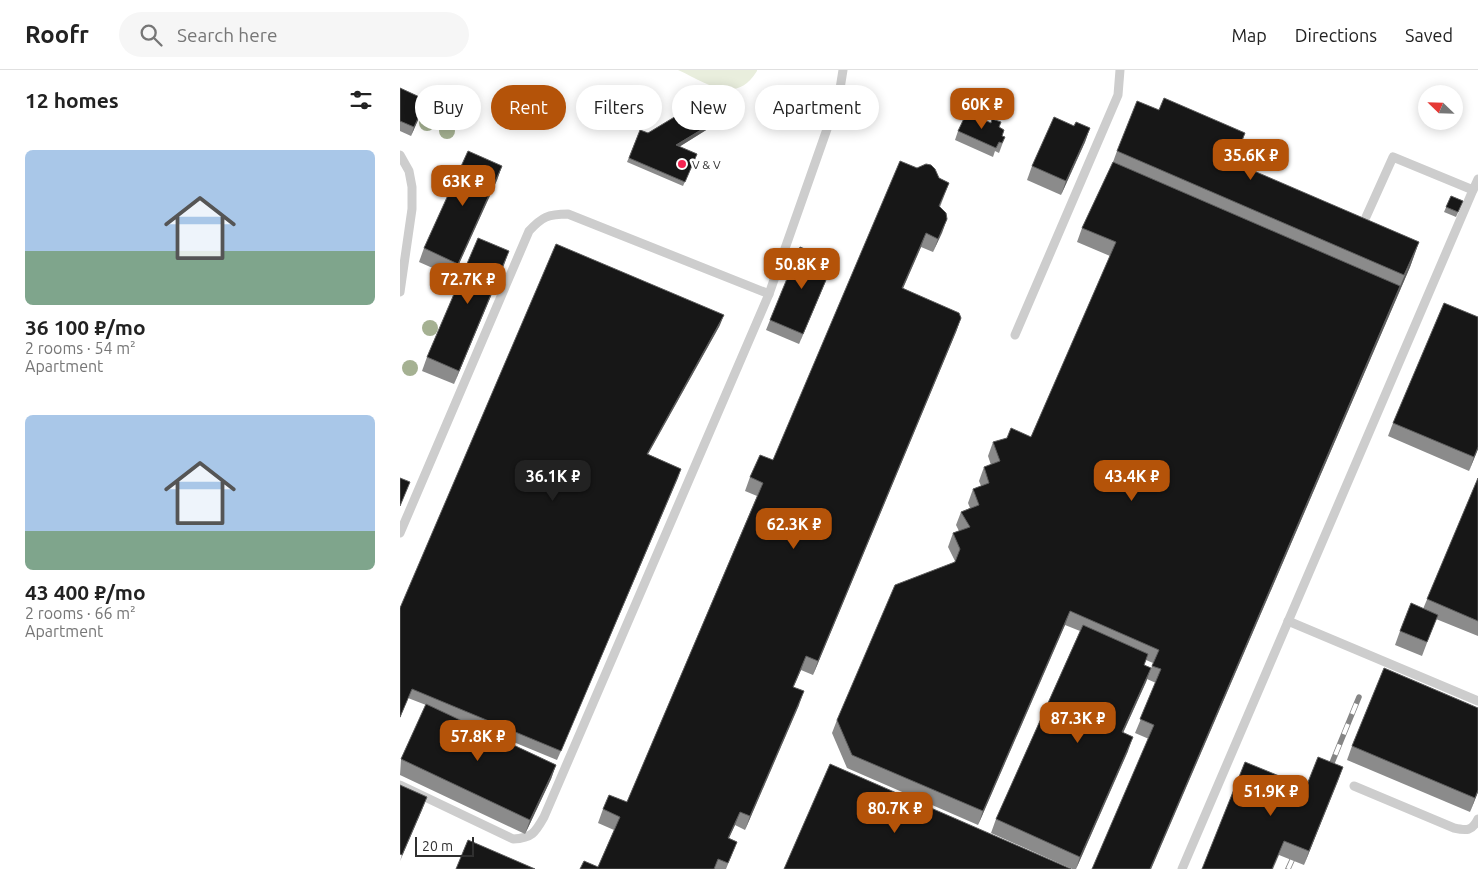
<!DOCTYPE html>
<html lang="en">
<head>
<meta charset="utf-8">
<style>
	:root { --surface:#fff; --page:#f6f6f6; --text:#222; --muted:#767676; --line:#e0e0e0; --accent:#b45309 }
	body { margin:0; font-family:Ubuntu,sans-serif; background:var(--page); color:var(--text); height:100vh; display:flex; flex-direction:column; font-size:19px; white-space:nowrap }
	* { box-sizing:border-box; margin:0 }
	p { font-size:16px; color:var(--muted) }
	.icon { flex:none; width:28px; height:28px; fill:none; stroke:currentColor; stroke-width:2; stroke-linecap:round; stroke-linejoin:round }
	.map { position:relative; flex:1; overflow:hidden }
	.panel { display:flex; flex-direction:column; background:var(--surface); width:400px }
	.panel>* { flex:none }
	.top-card { position:absolute; left:15px; top:15px; width:475px; height:45px; display:flex; gap:10px }
	.needle { width:32px; rotate:293deg }
	.controls { position:absolute; left:1018px; top:15px; display:grid; gap:10px }
	.controls a { display:grid; place-items:center; width:45px; height:45px; border-radius:50%; background:var(--surface); box-shadow:0 2px 12px #0003; font-size:25px }
	.scale { position:absolute; left:15px; bottom:12px; width:59px; box-sizing:border-box; padding-left:5px; border:2px solid #303030; border-top:0; font-size:14px; line-height:18px; white-space:nowrap; color:#303030; -webkit-text-stroke:4px #fff; paint-order:stroke }
	.price { position:absolute; translate:-50% -42px; padding:0 11px; border-radius:10px; background:var(--accent); color:#fff; font-size:16px; line-height:32px; filter:drop-shadow(0 1px 2px #0008) }
	.price::after { content:''; position:absolute; left:50%; top:30px; width:15px; height:11px; margin-left:-8px; background:inherit; clip-path:polygon(0 0,100% 0,50% 100%) }
	.price.on { background:#222; color:#fff }
	ul { padding:0; list-style:none }
	li { display:grid; align-content:center; gap:10px; height:265px; padding:0 25px }
	li span { display:grid; place-items:center; height:155px; border-radius:8px; color:#555 }
	li>.icon { margin-inline-start:auto }
	span .icon { width:90px; height:90px; fill:#fffc; stroke-width:1 }
	li b { font-size:21px }
	h2 { display:flex; justify-content:space-between; align-items:center; height:60px; padding:0 25px; font-size:21px }
	.tag { padding:0 18px; border-radius:22px; background:var(--surface); box-shadow:0 2px 12px #0003; font-size:18px; line-height:45px }
	.tag.on { background:var(--accent); color:#fff }
	header { display:flex; align-items:center; gap:30px; box-sizing:border-box; height:70px; padding:0 25px; background:var(--surface); border-bottom:1px solid var(--line) }
	header strong { font-size:24px }
	nav { display:flex; gap:28px; margin-inline-start:auto; font-size:18px }
	.search { width:350px; height:45px; background:var(--page); display:flex; align-items:center; gap:12px; box-sizing:border-box; padding:0 18px; border-radius:28px; color:var(--muted); font-size:19px }
	main { display:flex; flex:1; min-height:0 }
	.map>svg:first-child { display:block }
	.green { fill:#e9eedd }
	.lines { fill:none; stroke-linecap:round; stroke-linejoin:round }
	.lane { stroke:#cdcdcd; stroke-width:9 }
	.rail-casing { stroke:#858585; stroke-width:5.5 }
	.rail { stroke:#fff; stroke-width:4; stroke-dasharray:11; stroke-linecap:butt }
	.tree { fill:#a5b192 }
	.wall { fill:#8b8b8b }
	.shaded-wall { fill:#5d5d5d }
	.building { fill:#171717; stroke:#5d5d5d }
	.poi-dot { fill:#f52452; stroke:#fff; stroke-width:2 }
	.labels { text-anchor:middle; dominant-baseline:central; stroke-width:5; stroke-linejoin:round; paint-order:stroke }
	.poi-label { font-size:12px; fill:#303030; stroke:#fff; text-anchor:start }
</style>
</head>
<body>
<header>
<strong>Roofr</strong>
<div class="search"><svg class="icon" aria-label="search" viewBox="0 0 24 24"><circle cx="10" cy="10" r="6"/><path d="M15 15l6 6"/></svg>Search here</div>
<nav><a>Map</a><a>Directions</a><a>Saved</a></nav>
</header>
<main>
<section class="panel">
<h2>12 homes<svg class="icon" aria-label="filters" viewBox="0 0 24 24"><path d="M4 7h16M4 17h16"/><circle cx="9" cy="7" r="2"/><circle cx="15" cy="17" r="2"/></svg></h2>
<ul>
<li><span style="background:linear-gradient(#a9c7e8 65%,#7fa58c 0)"><svg class="icon" aria-label="home" viewBox="0 0 24 24"><path d="M3 11l9-7 9 7M6 9v11h12V9"/></svg></span><div><b>36 100 ₽/mo</b><p>2 rooms · 54 m²</p><p>Apartment</p></div></li>
<li><span style="background:linear-gradient(#a9c7e8 75%,#7fa58c 0)"><svg class="icon" aria-label="home" viewBox="0 0 24 24"><path d="M3 11l9-7 9 7M6 9v11h12V9"/></svg></span><div><b>43 400 ₽/mo</b><p>2 rooms · 66 m²</p><p>Apartment</p></div></li>
</ul>
</section>
<div class="map">
<svg width="1078" height="799" viewBox="0 0 1078 799">
	<rect width="100%" height="100%" fill="#fff"/>
	<!-- green -->
	<path class="green" d="M278,0h79v1c-22,35 -50,12 -79,-1z"/>
	<g class="lines">
		<!-- lane -->
		<g class="lane">
			<polyline points="0,85 9,101 12,117 12,139 0,222"/>
			<polyline points="966,147 993,87 1073,120 1078,109"/>
			<polyline points="615,265 718,25 720,0"/>
			<path d="M0,463l129,-302c13,-14 19,-17 39,-17l201,80"/>
			<polyline points="888,551 1078,631"/>
			<path d="M0,715l113,54c19,-1 22,-6 31,-22l225,-523 70,-199 4,-25"/>
			<path d="M954,716l100,42c13,3 18,3 24,-9"/>
			<polyline points="782,799 1073,120"/>
		</g>
		<!-- rail casing -->
		<g class="rail-casing">
			<g id="rail">
				<polyline points="927,705 959,627"/>
				<polyline points="888,799 898,777"/>
			</g>
		</g>
		<!-- rail -->
		<use href="#rail" class="rail"/>
	</g>
	<!-- trees -->
	<g class="tree">
		<circle cx="27" cy="53" r="8"/>
		<circle cx="47" cy="61" r="8"/>
		<circle cx="46" cy="216" r="8"/>
		<circle cx="30" cy="258" r="8"/>
		<circle cx="10" cy="298" r="8"/>
	</g>
	<!-- wall -->
	<g class="wall">
		<polygon points="0,18 26,30 11,66 0,61"/>
		<polygon points="327,47 279,77 297,84 283,116 227,92 240,60 248,63"/>
		<polygon points="674,56 690,58 685,72 661,125 627,110 632,96"/>
		<polygon points="599,57 602,66 605,67 599,83 595,81 593,87 555,70 558,61"/>
		<polygon points="717,81 834,93 1019,172 1010,197 751,799 749,669 735,663 756,613 747,609 753,593 746,590 744,595 751,598 746,612 723,663 728,681 676,799 672,799 591,763 596,749 680,561 665,555 578,755 447,698 432,663 437,650 555,491 548,477 553,463 559,461 556,455 561,442 570,438 568,433 573,419 581,416 579,411 584,397 591,395 588,386 593,372 631,367 710,186 677,172 682,158 713,92"/>
		<polygon points="102,96 97,110 53,207 19,192 24,178"/>
		<polygon points="539,108 549,113 540,137 547,149 533,182 521,177 503,218 561,248 556,262 413,605 401,600 393,617 399,635 345,760 335,755 329,768 337,772 326,799 180,799 198,797 214,760 198,753 203,739 227,732 357,426 345,421 350,407 373,390"/>
		<polygon points="1051,126 1063,131 1056,147 1044,142"/>
		<polygon points="104,195 54,314 22,301 27,287"/>
		<polygon points="430,201 399,274 366,260 370,250"/>
		<polygon points="1078,247 1078,379 1069,401 988,366 993,353"/>
		<polygon points="320,255 248,384 281,399 157,690 51,646 156,695 151,709 125,764 0,705 1,689 26,635 8,628 0,648 0,538"/>
		<polygon points="1078,408 1078,566 1036,549 1022,586 995,575 1000,561 1023,539"/>
		<polygon points="952,676 1078,722 1070,742 947,690"/>
		<polygon points="943,697 904,795 879,785 873,799 802,799"/>
	</g>
	<!-- shaded-wall -->
	<g class="shaded-wall">
		<polygon points="26,30 23,39 11,66 14,57"/>
		<polygon points="329,43 327,47 274,80 276,75"/>
		<polygon points="690,58 685,72 661,125 666,111"/>
		<polygon points="845,63 837,87 824,117 833,92"/>
		<polygon points="102,96 97,110 53,207 58,194"/>
		<polygon points="547,149 542,163 533,182 538,169"/>
		<polygon points="526,163 521,177 497,232 502,218"/>
		<polygon points="1019,172 1010,197 751,799 750,799"/>
		<polygon points="109,181 104,195 54,314 59,301"/>
		<polygon points="434,191 430,201 399,274 403,264"/>
		<polygon points="324,245 320,255 243,393 247,384"/>
		<polygon points="561,248 556,262 413,605 418,591"/>
		<polygon points="1078,377 1078,379 1069,401 1074,387"/>
		<polygon points="281,399 278,408 157,690 161,681"/>
		<polygon points="670,541 665,555 578,755 583,741"/>
		<polygon points="406,586 401,600 388,630 393,617"/>
		<polygon points="751,598 746,612 717,676 722,662"/>
		<polygon points="404,621 399,635 345,760 350,746"/>
		<polygon points="733,667 728,681 676,799 680,787"/>
		<polygon points="156,695 151,709 125,764 130,750"/>
		<polygon points="943,697 938,711 904,795 909,781"/>
		<polygon points="1078,720 1078,722 1070,742 1075,728"/>
		<polygon points="27,727 22,740 0,791 2,785"/>
		<polygon points="340,742 335,755 323,781 328,768"/>
	</g>
	<!-- building -->
	<g class="building">
		<polygon points="0,18 26,30 14,57 0,51"/>
		<polygon points="764,28 845,63 833,92 1019,172 1004,205 717,81 737,31 759,40"/>
		<polygon points="301,31 329,43 276,75 297,84 285,112 229,88 240,60 248,63"/>
		<polygon points="567,42 591,53 592,49 601,52 599,57 604,60 602,66 605,67 602,73 599,72 596,78 558,61"/>
		<polygon points="654,47 674,56 676,52 690,58 666,111 632,96"/>
		<polygon points="68,81 102,96 58,194 24,178"/>
		<polygon points="500,91 517,98 526,94 531,95 535,99 539,108 549,113 539,136 546,143 547,149 538,169 526,163 502,218 559,243 561,248 418,591 406,586 393,617 404,621 350,746 340,742 328,768 337,772 328,793 318,789 314,799 180,799 184,791 198,797 220,747 203,739 209,725 227,732 363,413 350,407 360,385 373,390"/>
		<polygon points="713,92 1000,216 750,799 692,799 754,655 740,649 761,599 752,596 759,580 670,541 583,741 452,685 437,650 495,515 555,492 560,479 553,463 570,457 561,442 579,435 573,419 589,413 584,397 600,391 593,372 607,368 611,358 631,367 716,172 682,158"/>
		<polygon points="1051,126 1063,131 1058,142 1046,137"/>
		<polygon points="78,168 109,181 59,301 27,287"/>
		<polygon points="156,174 324,245 247,384 281,399 161,681 12,619 0,647 0,538"/>
		<polygon points="400,177 434,191 403,264 370,250"/>
		<polygon points="1044,233 1078,247 1078,377 1074,387 993,353"/>
		<polygon points="0,408 10,412 0,436"/>
		<polygon points="1078,408 1078,551 1027,529"/>
		<polygon points="1011,533 1038,545 1027,572 1000,561"/>
		<polygon points="683,555 748,584 744,595 751,598 722,662 733,667 680,787 596,749"/>
		<polygon points="984,598 1078,638 1078,720 1075,728 952,676"/>
		<polygon points="26,634 156,695 130,750 1,689"/>
		<polygon points="918,687 943,697 909,781 884,771 872,799 802,799 845,692 906,717"/>
		<polygon points="430,694 671,799 384,799"/>
		<polygon points="0,715 27,727 2,785 0,784"/>
		<polygon points="68,770 135,799 56,799"/>
	</g>
	<!-- markers -->
	<circle class="poi-dot" cx="282" cy="94" r="5"/>
	<g class="labels">
		<!-- poi labels -->
		<g class="poi-label">
			<text x="292" y="94">V &amp; V</text>
		</g>
	</g>
</svg>
<div class="controls">
<a><svg class="needle" viewBox="-14 -14 28 28"><path d="M0-13l5 13h-10z" fill="#e53935"/><path d="M0 13l5-13h-10z" fill="#767676"/></svg></a>
</div>
<div class="scale">20 m</div>
<b class="price" style="left:582px;top:60px">60K ₽</b>
<b class="price" style="left:851px;top:111px">35.6K ₽</b>
<b class="price" style="left:63px;top:137px">63K ₽</b>
<b class="price" style="left:402px;top:220px">50.8K ₽</b>
<b class="price" style="left:68px;top:235px">72.7K ₽</b>
<b class="price on" style="left:153px;top:432px">36.1K ₽</b>
<b class="price" style="left:732px;top:432px">43.4K ₽</b>
<b class="price" style="left:394px;top:480px">62.3K ₽</b>
<b class="price" style="left:678px;top:674px">87.3K ₽</b>
<b class="price" style="left:78px;top:692px">57.8K ₽</b>
<b class="price" style="left:871px;top:747px">51.9K ₽</b>
<b class="price" style="left:495px;top:764px">80.7K ₽</b>
<div class="top-card">
<a class="tag">Buy</a>
<a class="tag on">Rent</a>
<a class="tag">Filters</a>
<a class="tag">New</a>
<a class="tag">Apartment</a>
</div>
</div>
</main>
</body>
</html>
